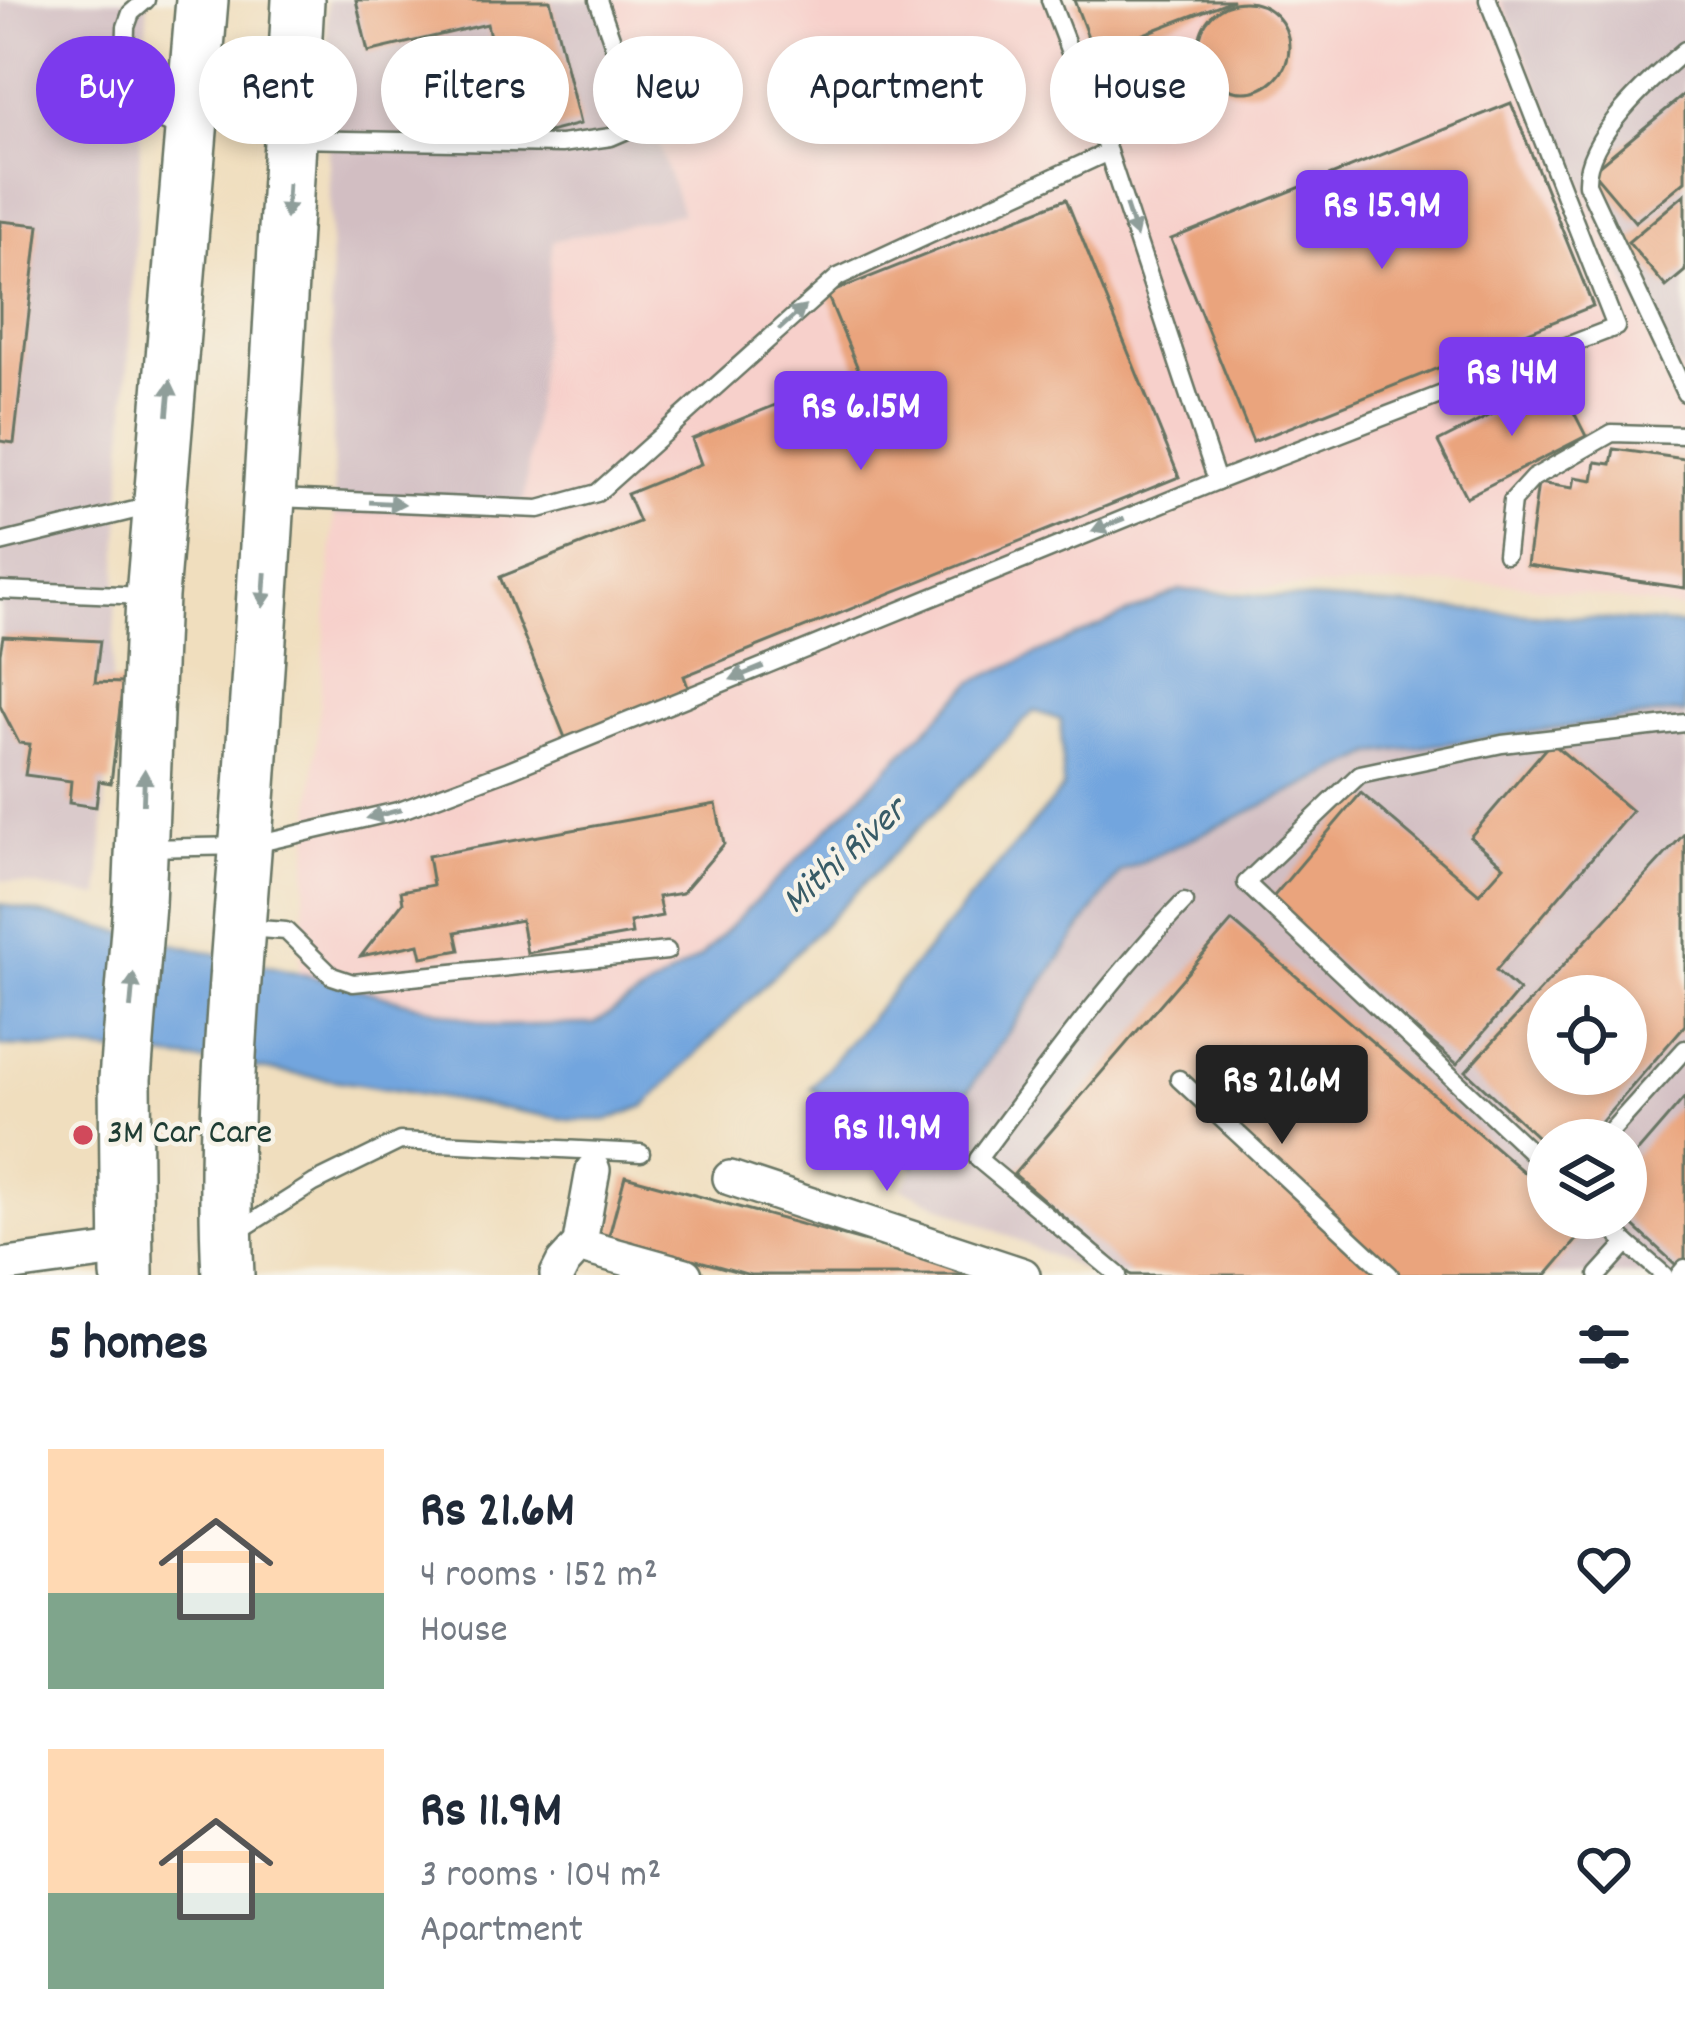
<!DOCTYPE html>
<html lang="en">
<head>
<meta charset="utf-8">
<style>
	:root { --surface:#fff; --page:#f2f2f3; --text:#1f2937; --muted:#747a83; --accent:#7c3aed }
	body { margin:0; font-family:Dekko,sans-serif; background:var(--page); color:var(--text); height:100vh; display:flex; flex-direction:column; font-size:45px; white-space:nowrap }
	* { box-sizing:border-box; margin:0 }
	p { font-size:39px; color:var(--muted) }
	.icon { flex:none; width:66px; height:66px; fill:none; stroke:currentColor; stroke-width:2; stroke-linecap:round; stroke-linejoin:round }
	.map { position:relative; height:1275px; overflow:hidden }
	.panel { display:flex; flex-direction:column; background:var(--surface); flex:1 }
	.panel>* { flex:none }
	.guide { position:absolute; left:36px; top:36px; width:1614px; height:108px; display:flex; gap:24px }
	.tools { position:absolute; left:1527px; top:975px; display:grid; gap:24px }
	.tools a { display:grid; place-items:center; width:120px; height:120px; border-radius:50%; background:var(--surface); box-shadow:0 6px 18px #0003; font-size:60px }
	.price { position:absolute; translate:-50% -102px; padding:0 27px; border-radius:12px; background:var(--accent); color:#fff; font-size:39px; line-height:78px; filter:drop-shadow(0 3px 6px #0008) }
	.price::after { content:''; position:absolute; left:50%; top:72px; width:36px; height:27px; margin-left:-18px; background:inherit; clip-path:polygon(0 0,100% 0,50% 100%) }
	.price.current { background:#222; color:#fff }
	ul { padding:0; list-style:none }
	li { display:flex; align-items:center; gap:36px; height:300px; padding:0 48px }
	li span { display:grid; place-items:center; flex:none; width:336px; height:240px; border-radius:0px; color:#555 }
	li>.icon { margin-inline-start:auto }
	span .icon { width:144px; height:144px; fill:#fffc; stroke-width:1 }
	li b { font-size:51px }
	h2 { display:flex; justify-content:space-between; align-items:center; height:144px; padding:0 48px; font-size:51px }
	.pill { padding:0 42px; border-radius:54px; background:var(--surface); box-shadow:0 6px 18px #0003; font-size:42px; line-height:108px }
	.pill.current { background:var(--accent); color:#fff }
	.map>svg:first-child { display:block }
	.built { fill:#f7d0cb }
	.industrial { fill:#d2bec2; fill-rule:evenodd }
	.water { fill:#72a5de; stroke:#487189; stroke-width:3 }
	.building { fill:#eaa47d; fill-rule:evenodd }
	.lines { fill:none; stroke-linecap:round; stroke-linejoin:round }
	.lane-casing { stroke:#687564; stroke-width:21 }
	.street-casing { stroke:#687564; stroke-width:38 }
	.primary-casing { stroke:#687564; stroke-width:56 }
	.lane { stroke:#fff; stroke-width:16 }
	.street { stroke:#fff; stroke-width:33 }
	.primary { stroke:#fff; stroke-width:51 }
	.oneway { fill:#8f9e9a }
	.poi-dot { fill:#d1495b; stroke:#f7f3e8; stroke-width:4.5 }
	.labels { text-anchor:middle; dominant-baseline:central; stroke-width:9; stroke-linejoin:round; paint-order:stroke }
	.poi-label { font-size:36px; fill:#1f3d34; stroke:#f7f3e8; text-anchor:start }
	.water-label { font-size:39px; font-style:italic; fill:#385c67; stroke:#f7f3e8 }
</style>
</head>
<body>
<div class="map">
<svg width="1685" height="1275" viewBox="0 0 1685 1275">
	<rect width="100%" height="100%" fill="#f7f3e8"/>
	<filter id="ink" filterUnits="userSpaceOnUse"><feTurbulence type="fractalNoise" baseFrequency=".00833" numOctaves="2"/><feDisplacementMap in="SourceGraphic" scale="24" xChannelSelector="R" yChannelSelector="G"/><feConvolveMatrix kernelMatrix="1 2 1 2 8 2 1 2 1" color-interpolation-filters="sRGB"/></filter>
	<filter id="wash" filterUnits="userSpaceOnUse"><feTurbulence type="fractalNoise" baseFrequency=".004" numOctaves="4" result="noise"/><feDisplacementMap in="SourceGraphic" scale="48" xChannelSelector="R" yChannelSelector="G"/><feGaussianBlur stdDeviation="2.7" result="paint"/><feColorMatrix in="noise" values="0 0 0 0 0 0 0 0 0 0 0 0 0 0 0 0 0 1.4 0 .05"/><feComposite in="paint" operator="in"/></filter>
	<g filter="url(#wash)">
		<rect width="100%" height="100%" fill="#f0debe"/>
		<!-- built -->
		<polygon class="built" points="609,0 1501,0 1654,342 1685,373 1685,610 1509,583 1180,590 700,957 594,1024 495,1026 299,973 334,516 524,502 553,241 682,213"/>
		<!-- industrial -->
		<g class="industrial">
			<polygon points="0,0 148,0 100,897 0,880"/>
			<polygon points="327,0 609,0 682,213 553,241 524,502 334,516"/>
			<polygon points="1501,0 1685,0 1685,373 1654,342"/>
			<path d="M1676,711l9,3v561h-591l-193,-87 219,-315 255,-120zM1548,996h78v78h-78zM1548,1140h78v78h-78z"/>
		</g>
		<!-- water -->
		<path class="water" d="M1180,590l505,35v89l-9,-2 -301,41 -255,119 -205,294 -104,-78 252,-300 -2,-68 -27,-9 -389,395 -37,14h-37c-188,-31 -379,-70 -571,-74v-142l299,69 196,53 99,-2 106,-67 273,-275z"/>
		<g id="blocks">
			<!-- building -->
			<g class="building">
				<polygon points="356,0 550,0 580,124 545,133 536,92 505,99 487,24 368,52"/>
				<polygon points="1074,0 1233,0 1094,53"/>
				<circle cx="1244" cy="47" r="45"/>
				<polygon points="1685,94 1685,181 1635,222 1592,171"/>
				<polygon points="1511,103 1593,306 1253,442 1171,239"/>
				<polygon points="1685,194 1685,271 1666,287 1628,242"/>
				<polygon points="1066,199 1179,477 684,676 689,690 566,740 500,577 639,522 627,494 701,464 692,439 859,371 827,294"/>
				<polygon points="0,221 39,225 14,443 0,441"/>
				<polygon points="1558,381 1586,436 1466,497 1438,442"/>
				<polygon points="1614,449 1685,459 1685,588 1527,565 1538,483 1573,488 1575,477 1593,480 1596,462 1611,464"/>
				<polygon points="3,636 100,641 95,682 123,683 111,783 99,781 96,807 69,803 71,781 25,775 30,744 19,743 0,706 0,653"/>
				<polygon points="1551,742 1632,811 1496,970 1519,991 1457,1064 1268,903 1361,793 1479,894 1504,866 1470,837"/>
				<polygon points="716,804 724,844 682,893 658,897 662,916 630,922 632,934 527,953 521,920 456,932 460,950 422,957 419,944 361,956 403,902 401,891 433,885 428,856"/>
				<path d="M1685,833v192l-94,109 7,6h-50v7l-82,-76zM1548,996h78v78h-78z"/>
				<polygon points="1232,921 1548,1193 1548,1218 1578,1218 1588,1227 1547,1275 1131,1275 1014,1174"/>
				<polygon points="1685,1097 1685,1273 1626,1219 1626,1165"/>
				<polygon points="625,1176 983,1274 983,1275 750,1275 609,1236"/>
			</g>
		</g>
	</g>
	<g filter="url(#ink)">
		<use href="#blocks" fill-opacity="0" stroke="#687564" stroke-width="3"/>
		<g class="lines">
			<!-- lane casing -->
			<g class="lane-casing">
				<g id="lane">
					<polyline points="146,0 131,13 126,27 124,93 136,109 185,131"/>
					<polyline points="1050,0 1108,152"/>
					<path d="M1685,50c-34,29 -100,87 -98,134l98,209"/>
					<polyline points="293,139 561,144 611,137 625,131 635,106 598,0"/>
					<polyline points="277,498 539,509 597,493 838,277 1108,152 1217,481"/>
					<polyline points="0,543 151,506"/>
					<polyline points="1506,554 1512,501 1533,478 1612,433 1685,435"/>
					<polyline points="0,590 145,596"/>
					<polyline points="145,848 246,846 402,810 509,770 1217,481 1616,327 1488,0"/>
					<polyline points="245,928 286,931 332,976 353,983 667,951"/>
					<polyline points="1179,1079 1390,1275"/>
					<polyline points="1603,1140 1685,1049"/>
					<polyline points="1548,1168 1246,883 1360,774 1502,744 1685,723"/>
					<polyline points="234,1234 314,1183 400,1141 641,1153"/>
					<polyline points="1627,1243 1664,1275"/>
					<path d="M1118,1275l-140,-116c66,-88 130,-178 206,-257"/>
					<polyline points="1598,1275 1627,1243 1601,1218"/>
					<polyline points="1679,1275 1685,1268"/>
				</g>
			</g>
			<!-- street casing -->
			<g class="street-casing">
				<g id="street">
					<polyline points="593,1170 581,1237 585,1247 685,1275"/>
					<polyline points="730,1178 1023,1275"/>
					<polyline points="0,1266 125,1249"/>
					<polyline points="557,1275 563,1263 583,1241"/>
				</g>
			</g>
			<!-- primary casing -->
			<g class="primary-casing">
				<g id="primary">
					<polyline points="127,1275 125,1079 139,904 152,596 202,0"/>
					<path d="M228,1275c-9,-174 13,-346 24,-519 18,-252 32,-504 46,-756"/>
				</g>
			</g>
			<!-- lane -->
			<use href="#lane" class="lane"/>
			<!-- street -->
			<use href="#street" class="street"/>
			<!-- primary -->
			<use href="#primary" class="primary"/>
		</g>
		<!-- one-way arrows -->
		<defs><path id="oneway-solid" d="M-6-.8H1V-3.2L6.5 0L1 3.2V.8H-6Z" transform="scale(3)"/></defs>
		<g class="oneway">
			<use href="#oneway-solid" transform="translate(287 201) rotate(93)"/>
			<use href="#oneway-solid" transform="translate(1131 221) rotate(72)"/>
			<use href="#oneway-solid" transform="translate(792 318) rotate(-42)"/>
			<use href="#oneway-solid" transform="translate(169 398) rotate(-85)"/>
			<use href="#oneway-solid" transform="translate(387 503) rotate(3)"/>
			<use href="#oneway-solid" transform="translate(1108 525) rotate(158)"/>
			<use href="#oneway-solid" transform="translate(264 590) rotate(94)"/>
			<use href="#oneway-solid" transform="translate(747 673) rotate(158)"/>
			<use href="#oneway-solid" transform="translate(144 787) rotate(-88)"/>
			<use href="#oneway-solid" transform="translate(384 814) rotate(166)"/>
			<use href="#oneway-solid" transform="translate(132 991) rotate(-85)"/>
		</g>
	</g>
	<!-- markers -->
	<circle class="poi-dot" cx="83" cy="1135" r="12"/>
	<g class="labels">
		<!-- poi labels -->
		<g class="poi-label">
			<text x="107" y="1135">3M Car Care</text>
		</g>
		<!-- water labels -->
		<g class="water-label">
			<text transform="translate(846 858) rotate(-42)">Mithi River</text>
		</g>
	</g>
</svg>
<div class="tools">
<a><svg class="icon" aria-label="locate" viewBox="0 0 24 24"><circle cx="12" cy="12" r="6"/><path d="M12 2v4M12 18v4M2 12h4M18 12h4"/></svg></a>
<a><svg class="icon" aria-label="layers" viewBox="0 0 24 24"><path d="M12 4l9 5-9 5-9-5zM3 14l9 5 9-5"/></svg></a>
</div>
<b class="price" style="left:1382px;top:272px">Rs 15.9M</b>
<b class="price" style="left:1512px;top:439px">Rs 14M</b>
<b class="price" style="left:861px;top:473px">Rs 6.15M</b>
<b class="price current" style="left:1282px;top:1147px">Rs 21.6M</b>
<b class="price" style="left:887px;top:1194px">Rs 11.9M</b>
<div class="guide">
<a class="pill current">Buy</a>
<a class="pill">Rent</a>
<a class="pill">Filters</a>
<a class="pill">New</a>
<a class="pill">Apartment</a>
<a class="pill">House</a>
</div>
</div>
<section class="panel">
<h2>5 homes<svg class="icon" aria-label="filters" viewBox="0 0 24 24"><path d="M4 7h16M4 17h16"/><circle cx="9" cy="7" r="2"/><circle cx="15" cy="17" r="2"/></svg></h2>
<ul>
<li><span style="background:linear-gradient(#ffd9b3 60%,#7fa58c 0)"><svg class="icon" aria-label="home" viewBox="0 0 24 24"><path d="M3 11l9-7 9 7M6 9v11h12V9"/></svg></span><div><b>Rs 21.6M</b><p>4 rooms · 152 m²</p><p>House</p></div><svg class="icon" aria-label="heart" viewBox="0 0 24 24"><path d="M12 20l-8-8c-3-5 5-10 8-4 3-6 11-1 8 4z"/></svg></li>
<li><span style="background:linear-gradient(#ffd9b3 60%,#7fa58c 0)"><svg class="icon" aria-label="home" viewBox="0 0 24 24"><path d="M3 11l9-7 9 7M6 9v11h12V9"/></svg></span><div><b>Rs 11.9M</b><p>3 rooms · 104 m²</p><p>Apartment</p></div><svg class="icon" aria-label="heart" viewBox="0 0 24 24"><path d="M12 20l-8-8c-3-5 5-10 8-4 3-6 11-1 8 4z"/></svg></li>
</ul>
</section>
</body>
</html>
